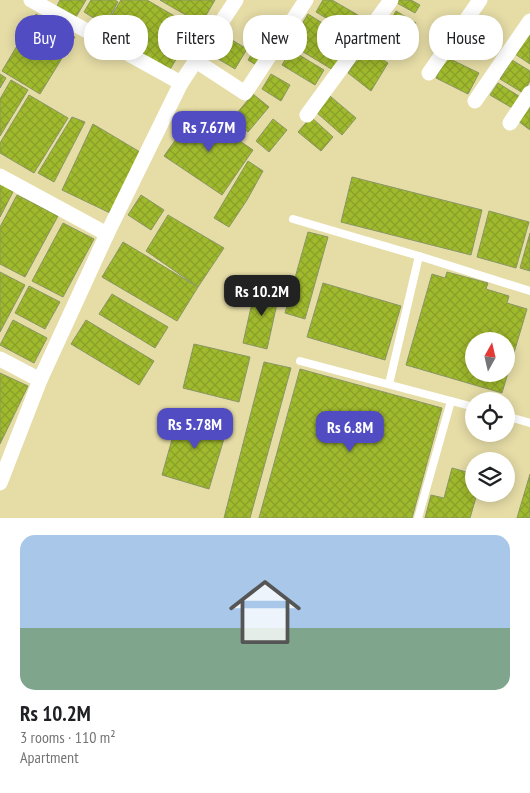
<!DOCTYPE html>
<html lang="en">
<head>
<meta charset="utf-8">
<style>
	:root { --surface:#fff; --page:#f2f2f2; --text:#202124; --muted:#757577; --accent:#524cc3 }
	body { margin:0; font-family:"PT Sans Narrow",sans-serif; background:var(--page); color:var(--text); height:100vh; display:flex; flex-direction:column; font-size:19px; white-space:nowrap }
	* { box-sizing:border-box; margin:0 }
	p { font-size:16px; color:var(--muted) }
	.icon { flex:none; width:28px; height:28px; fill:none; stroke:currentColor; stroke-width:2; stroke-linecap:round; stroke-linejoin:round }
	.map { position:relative; height:518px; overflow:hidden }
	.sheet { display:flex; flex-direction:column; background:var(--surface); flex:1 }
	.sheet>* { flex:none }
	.guide { position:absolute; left:15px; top:15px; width:500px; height:45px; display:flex; gap:10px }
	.needle { width:32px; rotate:8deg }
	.tools { position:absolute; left:465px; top:332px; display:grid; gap:10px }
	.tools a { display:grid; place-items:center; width:50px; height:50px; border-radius:50%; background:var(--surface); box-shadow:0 2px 12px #0003; font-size:25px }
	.price { position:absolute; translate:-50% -42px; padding:0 11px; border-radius:10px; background:var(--accent); color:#fff; font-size:16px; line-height:32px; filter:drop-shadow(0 1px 2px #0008) }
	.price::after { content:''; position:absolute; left:50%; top:30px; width:15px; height:11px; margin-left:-8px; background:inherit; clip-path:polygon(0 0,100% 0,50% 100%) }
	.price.active { background:#222; color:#fff }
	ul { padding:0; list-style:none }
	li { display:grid; align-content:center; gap:10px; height:265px; padding:0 20px }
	li span { display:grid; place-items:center; height:155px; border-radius:15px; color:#555 }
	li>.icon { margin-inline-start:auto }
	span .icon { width:90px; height:90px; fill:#fffc; stroke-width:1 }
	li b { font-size:21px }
	.chip { padding:0 18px; border-radius:20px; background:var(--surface); box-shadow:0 2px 12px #0003; font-size:18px; line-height:45px }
	.chip.active { background:var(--accent); color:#fff }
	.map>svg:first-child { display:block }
	.building { fill:url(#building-cross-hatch); stroke:#899664; fill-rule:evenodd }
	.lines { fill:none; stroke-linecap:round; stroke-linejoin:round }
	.lane { stroke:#fff; stroke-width:8 }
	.street { stroke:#fff; stroke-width:15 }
</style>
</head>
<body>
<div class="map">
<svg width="530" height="518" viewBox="0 0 530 518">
	<defs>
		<pattern id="building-cross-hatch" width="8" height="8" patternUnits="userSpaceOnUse" patternTransform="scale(1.25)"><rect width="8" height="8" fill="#a0ba2e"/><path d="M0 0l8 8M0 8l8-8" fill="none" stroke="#899f27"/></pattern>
	</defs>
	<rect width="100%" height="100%" fill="#e5dca6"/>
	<!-- building -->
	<g class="building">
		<polygon points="60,0 86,0 76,17 57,6"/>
		<polygon points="91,0 115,0 118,2 105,25 84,12"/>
		<polygon points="121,0 147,0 195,28 169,71 102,31"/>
		<polygon points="160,0 215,0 201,24"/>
		<polygon points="323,0 332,0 363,18 353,34 316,12"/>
		<polygon points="399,0 411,0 420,5 415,13 397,3"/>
		<polygon points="396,11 416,23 412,30 392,18"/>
		<polygon points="36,14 75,37 40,94 2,71"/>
		<polygon points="308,14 351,41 333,70 290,44"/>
		<polygon points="269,26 281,34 261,68 248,60"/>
		<polygon points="381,28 405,42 400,51 376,37"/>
		<polygon points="222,34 247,49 235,69 210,54"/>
		<polygon points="527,34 530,36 530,64 515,54"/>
		<polygon points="364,48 388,63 371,91 348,73"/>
		<polygon points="291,50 324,70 315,85 282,65"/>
		<polygon points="446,57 479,73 468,94 436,78"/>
		<polygon points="512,60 530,71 530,81 523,93 500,79"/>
		<polygon points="0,74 6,78 0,88"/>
		<polygon points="271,74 290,85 281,101 262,89"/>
		<polygon points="11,80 28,90 0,136 0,99"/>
		<polygon points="498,83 522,98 514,109 490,95"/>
		<polygon points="253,94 269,107 248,132 232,119"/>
		<polygon points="29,95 68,118 34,173 0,153 0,143"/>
		<polygon points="330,96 356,118 342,135 316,112"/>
		<polygon points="530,104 530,130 518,121"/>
		<polygon points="196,111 253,150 222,195 164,156"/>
		<polygon points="72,117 85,122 54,182 38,173"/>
		<polygon points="311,117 333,137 321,151 298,132"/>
		<polygon points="273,119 287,130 269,152 256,141"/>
		<polygon points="93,124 145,155 110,213 62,190"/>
		<polygon points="248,161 263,171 247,200 229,227 214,218"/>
		<polygon points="352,177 482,210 471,255 341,222"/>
		<polygon points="0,180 15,188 0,217"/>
		<polygon points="17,195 58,216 25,277 0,264 0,227"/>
		<polygon points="141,195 164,210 151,230 128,215"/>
		<polygon points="489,211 529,222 516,268 477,257"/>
		<polygon points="168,215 224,248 198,287 146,251"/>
		<polygon points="63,223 94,239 63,297 32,281"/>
		<polygon points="308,232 328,237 305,319 285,313"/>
		<polygon points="530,233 530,271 520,268"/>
		<polygon points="123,242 198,287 177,321 102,277"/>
		<polygon points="0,272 25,285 0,332"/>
		<path d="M447,272l41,11 -2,6 23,7 -2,7 20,6 -25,84 -96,-28 26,-91 13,4zM474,341h32v33h-32z"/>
		<polygon points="323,283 401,306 385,360 307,337"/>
		<polygon points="256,285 280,290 267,349 243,343"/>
		<polygon points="29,286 60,302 45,329 15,313"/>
		<polygon points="112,294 168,327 155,348 99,314"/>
		<polygon points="13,320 47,338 34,363 0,345"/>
		<polygon points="86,320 154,361 139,385 71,344"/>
		<polygon points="194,344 250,357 239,402 183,388"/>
		<polygon points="264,362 291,368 250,518 224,518"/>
		<polygon points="300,369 442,408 412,518 259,518"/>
		<polygon points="0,373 28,386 0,444"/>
		<polygon points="180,411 228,425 209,489 162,475"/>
		<polygon points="452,468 474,474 474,494 477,494 470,518 425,518 431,495 444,498"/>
		<polygon points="530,474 530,518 517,518"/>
	</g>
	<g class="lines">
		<!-- lane -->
		<g class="lane">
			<polyline points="293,219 419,256"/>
			<polyline points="300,361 474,407"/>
			<polyline points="389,384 419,256 530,291"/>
			<polyline points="506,416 530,423"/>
			<polyline points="418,518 451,401"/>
		</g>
		<!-- street -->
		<g class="street">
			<polyline points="31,0 181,83"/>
			<polyline points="196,61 245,93 306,0"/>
			<polyline points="429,73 480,0"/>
			<polyline points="475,101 530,21"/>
			<polyline points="307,115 391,0"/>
			<polyline points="510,123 530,93"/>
			<polyline points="0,176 107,234"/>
			<polyline points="0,359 40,380"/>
			<polyline points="0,483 40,380 107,234 181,83 236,0"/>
		</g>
	</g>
</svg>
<div class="tools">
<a><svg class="needle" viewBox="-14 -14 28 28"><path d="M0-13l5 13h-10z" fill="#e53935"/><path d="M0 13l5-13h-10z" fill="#757577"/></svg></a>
<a><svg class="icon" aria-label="locate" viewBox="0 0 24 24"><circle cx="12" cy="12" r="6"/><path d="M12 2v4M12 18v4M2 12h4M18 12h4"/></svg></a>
<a><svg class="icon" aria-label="layers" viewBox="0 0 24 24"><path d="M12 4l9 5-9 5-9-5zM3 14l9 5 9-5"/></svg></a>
</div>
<b class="price" style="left:209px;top:153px">Rs 7.67M</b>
<b class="price active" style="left:262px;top:317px">Rs 10.2M</b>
<b class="price" style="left:195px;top:450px">Rs 5.78M</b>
<b class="price" style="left:350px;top:453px">Rs 6.8M</b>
<div class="guide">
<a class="chip active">Buy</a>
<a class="chip">Rent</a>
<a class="chip">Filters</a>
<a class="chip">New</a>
<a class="chip">Apartment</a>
<a class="chip">House</a>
</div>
</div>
<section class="sheet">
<ul>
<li><span style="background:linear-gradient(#a9c7e8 60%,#7fa58c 0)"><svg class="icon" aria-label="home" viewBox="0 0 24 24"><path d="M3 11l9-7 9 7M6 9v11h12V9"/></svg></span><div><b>Rs 10.2M</b><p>3 rooms · 110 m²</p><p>Apartment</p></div></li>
</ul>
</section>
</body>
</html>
